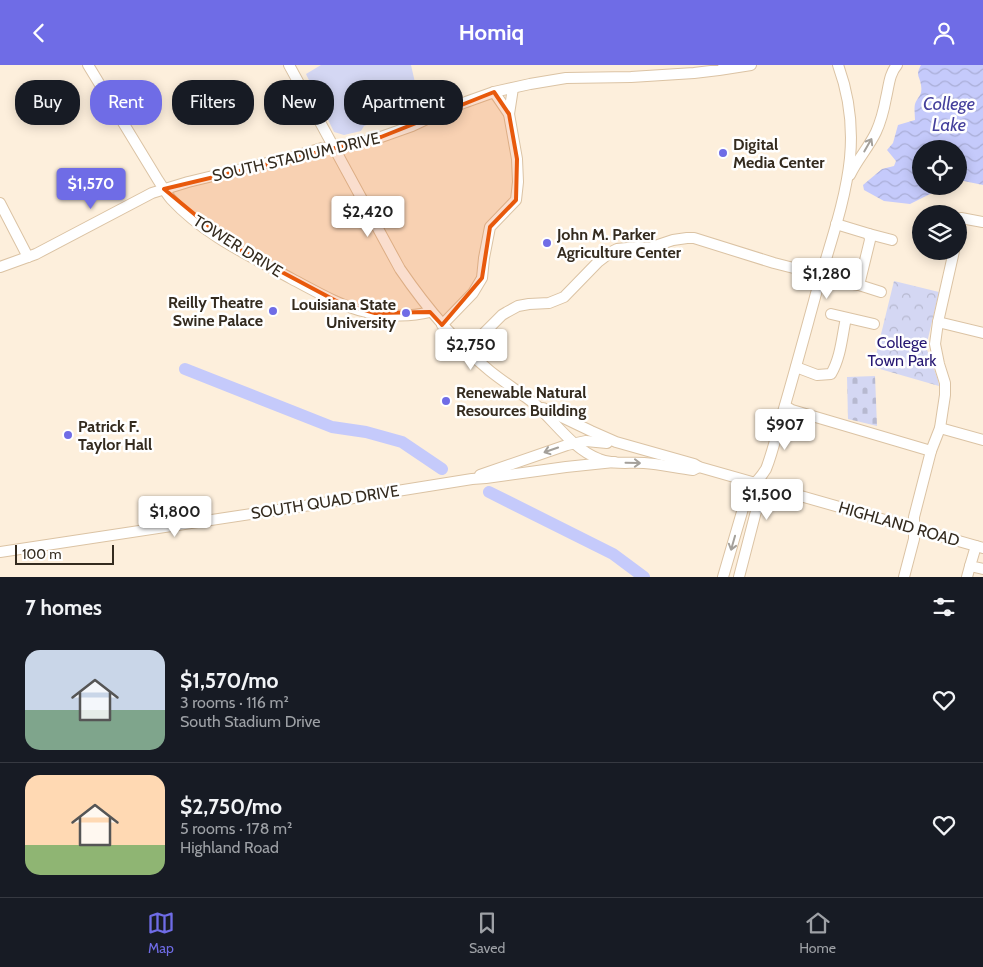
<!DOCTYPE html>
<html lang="en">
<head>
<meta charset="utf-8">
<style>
	:root { --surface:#171b24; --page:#20242c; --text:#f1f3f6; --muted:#9ea1a6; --line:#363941; --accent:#6f6ce6 }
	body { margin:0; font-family:Cabin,sans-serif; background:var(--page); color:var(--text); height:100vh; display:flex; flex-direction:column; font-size:19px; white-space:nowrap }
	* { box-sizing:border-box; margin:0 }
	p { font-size:16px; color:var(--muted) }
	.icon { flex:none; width:28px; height:28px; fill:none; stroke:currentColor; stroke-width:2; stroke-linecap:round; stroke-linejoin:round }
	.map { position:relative; height:512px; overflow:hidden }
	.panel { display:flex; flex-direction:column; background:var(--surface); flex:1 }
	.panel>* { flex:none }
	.hud { position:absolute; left:15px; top:15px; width:500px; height:45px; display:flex; gap:10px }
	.controls { position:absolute; left:912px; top:75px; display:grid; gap:10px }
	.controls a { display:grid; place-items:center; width:55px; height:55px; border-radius:50%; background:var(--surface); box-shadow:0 2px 12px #0003; font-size:25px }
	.scale { position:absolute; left:15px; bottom:12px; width:99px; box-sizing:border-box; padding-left:5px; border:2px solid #342b1f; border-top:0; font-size:14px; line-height:18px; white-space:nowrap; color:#342b1f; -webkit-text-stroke:4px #fff; paint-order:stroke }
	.price { position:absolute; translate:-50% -42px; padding:0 11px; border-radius:5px; background:#fff; color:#222; font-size:16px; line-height:32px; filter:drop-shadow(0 1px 2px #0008) }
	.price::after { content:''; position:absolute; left:50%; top:30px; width:15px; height:11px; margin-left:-8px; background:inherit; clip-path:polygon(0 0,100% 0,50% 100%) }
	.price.active { background:var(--accent); color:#fff }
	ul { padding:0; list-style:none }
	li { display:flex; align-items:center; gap:15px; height:125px; padding:0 25px }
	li+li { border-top:1px solid var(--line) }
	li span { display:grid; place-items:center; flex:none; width:140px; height:100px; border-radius:15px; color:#555 }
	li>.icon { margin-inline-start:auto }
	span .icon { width:60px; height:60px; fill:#fffc; stroke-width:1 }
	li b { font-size:21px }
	h2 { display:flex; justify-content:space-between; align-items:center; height:60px; padding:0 25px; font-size:21px }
	.tag { padding:0 18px; border-radius:20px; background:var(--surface); box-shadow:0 2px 12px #0003; font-size:18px; line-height:45px }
	.tag.active { background:var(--accent); color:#fff }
	header { display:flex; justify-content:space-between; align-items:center; height:65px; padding:0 25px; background:var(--accent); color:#fff; font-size:22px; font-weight:700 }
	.menu { display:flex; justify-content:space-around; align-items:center; height:70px; border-top:1px solid var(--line); background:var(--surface); font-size:14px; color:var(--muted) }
	.menu a { display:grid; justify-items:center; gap:2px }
	.menu .active { color:var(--accent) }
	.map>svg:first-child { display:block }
	.cemetery { fill:url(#cemetery-stones) }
	.park { fill:url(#park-crowns) }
	.garden { fill:#d4d7f3 }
	.water { fill:url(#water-waves) }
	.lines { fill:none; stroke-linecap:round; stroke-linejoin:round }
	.river { stroke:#c5cafb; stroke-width:12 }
	.minor-casing { stroke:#dbc3a4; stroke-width:12 }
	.minor { stroke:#fff; stroke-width:10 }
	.oneway { stroke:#a4a09a }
	.marked { fill:#e8590c; fill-opacity:0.2; stroke:#e8590c; stroke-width:4; stroke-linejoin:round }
	.poi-dot { fill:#6f6ce6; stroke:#fff; stroke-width:2 }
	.labels { text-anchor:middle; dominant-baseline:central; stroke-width:5; stroke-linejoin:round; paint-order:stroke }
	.poi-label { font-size:16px; font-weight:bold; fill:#342b1f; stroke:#fff; text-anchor:start }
	.street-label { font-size:16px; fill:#342b1f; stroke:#fff }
	.park-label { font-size:16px; fill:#261772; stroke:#fff }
	.water-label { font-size:18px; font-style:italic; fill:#45409c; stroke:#fff }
</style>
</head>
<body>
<header><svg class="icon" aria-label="back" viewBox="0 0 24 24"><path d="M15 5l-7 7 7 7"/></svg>Homiq<svg class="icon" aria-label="person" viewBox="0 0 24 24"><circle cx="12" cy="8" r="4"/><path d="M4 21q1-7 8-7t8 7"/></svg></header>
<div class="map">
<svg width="983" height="512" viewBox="0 0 983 512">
	<defs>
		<pattern id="cemetery-stones" width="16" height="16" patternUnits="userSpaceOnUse" patternTransform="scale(1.25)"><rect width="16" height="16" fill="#d4d7f3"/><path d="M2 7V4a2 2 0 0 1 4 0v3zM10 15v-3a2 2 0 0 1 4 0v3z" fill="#b7b9d0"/></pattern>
		<pattern id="park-crowns" width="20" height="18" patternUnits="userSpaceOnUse" patternTransform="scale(1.25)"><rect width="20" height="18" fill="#d4d7f3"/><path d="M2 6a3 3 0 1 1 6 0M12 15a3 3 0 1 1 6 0" fill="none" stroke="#b7b9d0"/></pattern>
		<pattern id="water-waves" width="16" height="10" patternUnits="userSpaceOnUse" patternTransform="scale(1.25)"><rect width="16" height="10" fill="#c5cafb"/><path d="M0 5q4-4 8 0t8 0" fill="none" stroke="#aaaed7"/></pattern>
	</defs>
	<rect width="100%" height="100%" fill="#fdefdc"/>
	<!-- cemetery -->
	<polygon class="cemetery" points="875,311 877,361 848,354 847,312"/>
	<!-- park -->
	<polygon class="park" points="894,216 939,227 926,282 938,315 939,321 873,302"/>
	<!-- garden -->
	<polygon class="garden" points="321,0 411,0 416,22 423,31 425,38 364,61 361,66 344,70 334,67 306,9"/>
	<!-- water -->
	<path class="water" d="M921,0h62v120l-24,-5v-31h-38v37h25l-36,18 -26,-3 -20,-11 -1,-5 19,-16 12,-3 2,-5 -9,-11 6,-7 5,-18 17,-5c0,-4 -1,-12 0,-16 2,-7 8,-8 6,-19 -1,-9 -6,-9 0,-20z"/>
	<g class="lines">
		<!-- river -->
		<g class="river">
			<polyline points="185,304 332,362 366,367 402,377 442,404"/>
			<polyline points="489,427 613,489 644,512"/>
		</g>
		<!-- minor casing -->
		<g class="minor-casing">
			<g id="minor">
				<path d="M88,0l70,115c4,6 8,13 13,19 33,36 79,57 121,80 23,12 48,27 74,33 21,4 44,5 64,0"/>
				<path d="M289,0l111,204c26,38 55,73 90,102 15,12 31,22 46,34 20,18 37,44 63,54 14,6 30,3 45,4 16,1 33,5 49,7l6,-3"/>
				<polyline points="509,49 513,23"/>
				<path d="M850,110c7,-15 19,-28 26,-43 5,-11 8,-23 10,-34 3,-12 3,-24 11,-33"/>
				<polyline points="0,138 28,192"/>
				<polyline points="836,159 869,169 892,175"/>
				<polyline points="959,163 961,153 983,157"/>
				<polyline points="0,202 36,189 152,128 188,117 292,92 322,83 344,82 381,72 412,61 448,44 466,37 494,27 530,19 566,13 631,12 694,8 719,5 751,0"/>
				<polyline points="836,216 859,220 881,227"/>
				<polyline points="859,220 870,175 869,169"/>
				<polyline points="831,249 874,259"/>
				<polyline points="938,257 983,268"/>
				<polyline points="442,260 473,228 482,213 484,193 490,162 516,135 518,117 517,94 509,49 494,27"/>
				<polyline points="467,285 502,250 507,247 518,241 529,239 549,238 564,232 598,197 611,187 617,184 638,182 649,183 673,175 687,173 694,173 774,198 821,210"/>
				<path d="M796,302l21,8 14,-1c10,-17 11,-38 15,-56"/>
				<polyline points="785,341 792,345 931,386"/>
				<polyline points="543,343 591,366 616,377 694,399 699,402 983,483"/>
				<polyline points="940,363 983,375"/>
				<polyline points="480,410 567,380 586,376 607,378"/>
				<polyline points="976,481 970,501 983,504"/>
				<polyline points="0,487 304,441 472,414 486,413 566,402 614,397"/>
				<path d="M723,512l26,-89c7,-5 12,-11 17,-19 6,-15 10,-32 14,-47 12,-40 23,-81 34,-121 12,-47 31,-94 36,-143 3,-32 -1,-63 -12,-93"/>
				<polyline points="739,512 761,427 756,418"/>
				<polyline points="904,512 914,474 914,452 931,386 940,363 945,330 945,318 939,299 935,279 938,257 954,186"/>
				<polyline points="967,512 970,501"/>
			</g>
		</g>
		<!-- minor -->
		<use href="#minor" class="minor"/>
	</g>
	<!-- one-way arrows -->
	<defs><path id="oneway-shaft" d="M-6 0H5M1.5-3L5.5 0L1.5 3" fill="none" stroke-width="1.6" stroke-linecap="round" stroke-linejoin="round" transform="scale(1.25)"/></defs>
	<g class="oneway">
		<use href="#oneway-shaft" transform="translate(868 80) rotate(-60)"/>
		<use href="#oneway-shaft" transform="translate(551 385) rotate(161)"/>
		<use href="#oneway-shaft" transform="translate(633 398) rotate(1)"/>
		<use href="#oneway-shaft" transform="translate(733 478) rotate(106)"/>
	</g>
	<!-- marked area -->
	<path class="marked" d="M494,27l15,22 8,45 -1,41 -26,27 -8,51 -40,47 -12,-13 -55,1 -35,-10 -107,-57 -69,-57 217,-52z"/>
	<!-- markers -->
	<g class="poi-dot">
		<circle cx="723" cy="88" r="5"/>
		<circle cx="547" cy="178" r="5"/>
		<circle cx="273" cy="246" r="5"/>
		<circle cx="406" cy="248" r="5"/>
		<circle cx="446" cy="336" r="5"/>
		<circle cx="68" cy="370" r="5"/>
	</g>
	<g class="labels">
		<!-- poi labels -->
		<g class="poi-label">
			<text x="733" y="79">Digital<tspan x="733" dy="18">Media Center</tspan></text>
			<text x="557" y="169">John M. Parker<tspan x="557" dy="18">Agriculture Center</tspan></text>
			<text x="263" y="237" text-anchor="end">Reilly Theatre<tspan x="263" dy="18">Swine Palace</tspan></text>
			<text x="396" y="239" text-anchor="end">Louisiana State<tspan x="396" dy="18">University</tspan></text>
			<text x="456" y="327">Renewable Natural<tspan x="456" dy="18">Resources Building</tspan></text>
			<text x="78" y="361">Patrick F.<tspan x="78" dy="18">Taylor Hall</tspan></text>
		</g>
		<!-- street labels -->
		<g class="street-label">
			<text transform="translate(296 92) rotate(-13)">SOUTH STADIUM DRIVE</text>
			<text transform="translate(238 181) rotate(32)">TOWER DRIVE</text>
			<text transform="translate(325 437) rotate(-9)">SOUTH QUAD DRIVE</text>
			<text transform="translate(899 459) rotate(16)">HIGHLAND ROAD</text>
		</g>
		<!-- park labels -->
		<g class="park-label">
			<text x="902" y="277">College<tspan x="902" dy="18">Town Park</tspan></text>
		</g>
		<!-- water labels -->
		<g class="water-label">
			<text x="949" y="39">College<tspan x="949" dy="21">Lake</tspan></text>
		</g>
	</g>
</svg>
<div class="controls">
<a><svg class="icon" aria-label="locate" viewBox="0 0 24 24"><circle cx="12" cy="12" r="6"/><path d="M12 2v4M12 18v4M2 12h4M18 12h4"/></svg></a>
<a><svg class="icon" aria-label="layers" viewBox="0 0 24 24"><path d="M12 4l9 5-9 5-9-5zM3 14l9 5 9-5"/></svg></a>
</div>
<div class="scale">100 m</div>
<b class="price active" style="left:91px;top:145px">$1,570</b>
<b class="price" style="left:368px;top:173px">$2,420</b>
<b class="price" style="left:827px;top:235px">$1,280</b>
<b class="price" style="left:471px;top:306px">$2,750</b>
<b class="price" style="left:785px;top:386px">$907</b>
<b class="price" style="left:767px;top:456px">$1,500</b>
<b class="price" style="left:175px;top:473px">$1,800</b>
<div class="hud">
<a class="tag">Buy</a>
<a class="tag active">Rent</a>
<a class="tag">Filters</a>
<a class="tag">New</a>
<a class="tag">Apartment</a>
</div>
</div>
<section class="panel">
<h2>7 homes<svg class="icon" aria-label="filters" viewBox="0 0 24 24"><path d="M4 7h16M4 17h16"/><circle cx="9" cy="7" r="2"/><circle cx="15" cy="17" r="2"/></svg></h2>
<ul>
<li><span style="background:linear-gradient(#c9d6e8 60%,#7fa58c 0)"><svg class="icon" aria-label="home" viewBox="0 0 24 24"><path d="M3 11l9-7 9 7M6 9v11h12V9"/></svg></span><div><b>$1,570/mo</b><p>3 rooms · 116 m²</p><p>South Stadium Drive</p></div><svg class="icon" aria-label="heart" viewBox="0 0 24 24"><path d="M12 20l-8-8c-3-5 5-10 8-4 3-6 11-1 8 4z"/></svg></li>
<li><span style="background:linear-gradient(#ffd9b3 70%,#8fb573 0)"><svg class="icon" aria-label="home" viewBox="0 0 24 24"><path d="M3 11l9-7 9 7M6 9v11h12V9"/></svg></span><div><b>$2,750/mo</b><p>5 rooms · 178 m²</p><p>Highland Road</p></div><svg class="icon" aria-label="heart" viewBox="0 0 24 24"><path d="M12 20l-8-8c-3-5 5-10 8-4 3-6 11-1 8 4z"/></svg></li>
</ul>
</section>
<nav class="menu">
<a class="active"><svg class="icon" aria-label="map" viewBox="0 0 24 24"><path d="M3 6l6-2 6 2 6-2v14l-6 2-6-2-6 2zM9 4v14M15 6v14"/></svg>Map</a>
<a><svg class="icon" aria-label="saved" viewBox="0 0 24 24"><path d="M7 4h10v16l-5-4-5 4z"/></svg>Saved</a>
<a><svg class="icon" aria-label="home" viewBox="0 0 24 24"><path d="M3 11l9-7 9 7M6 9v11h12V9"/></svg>Home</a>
</nav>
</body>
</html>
